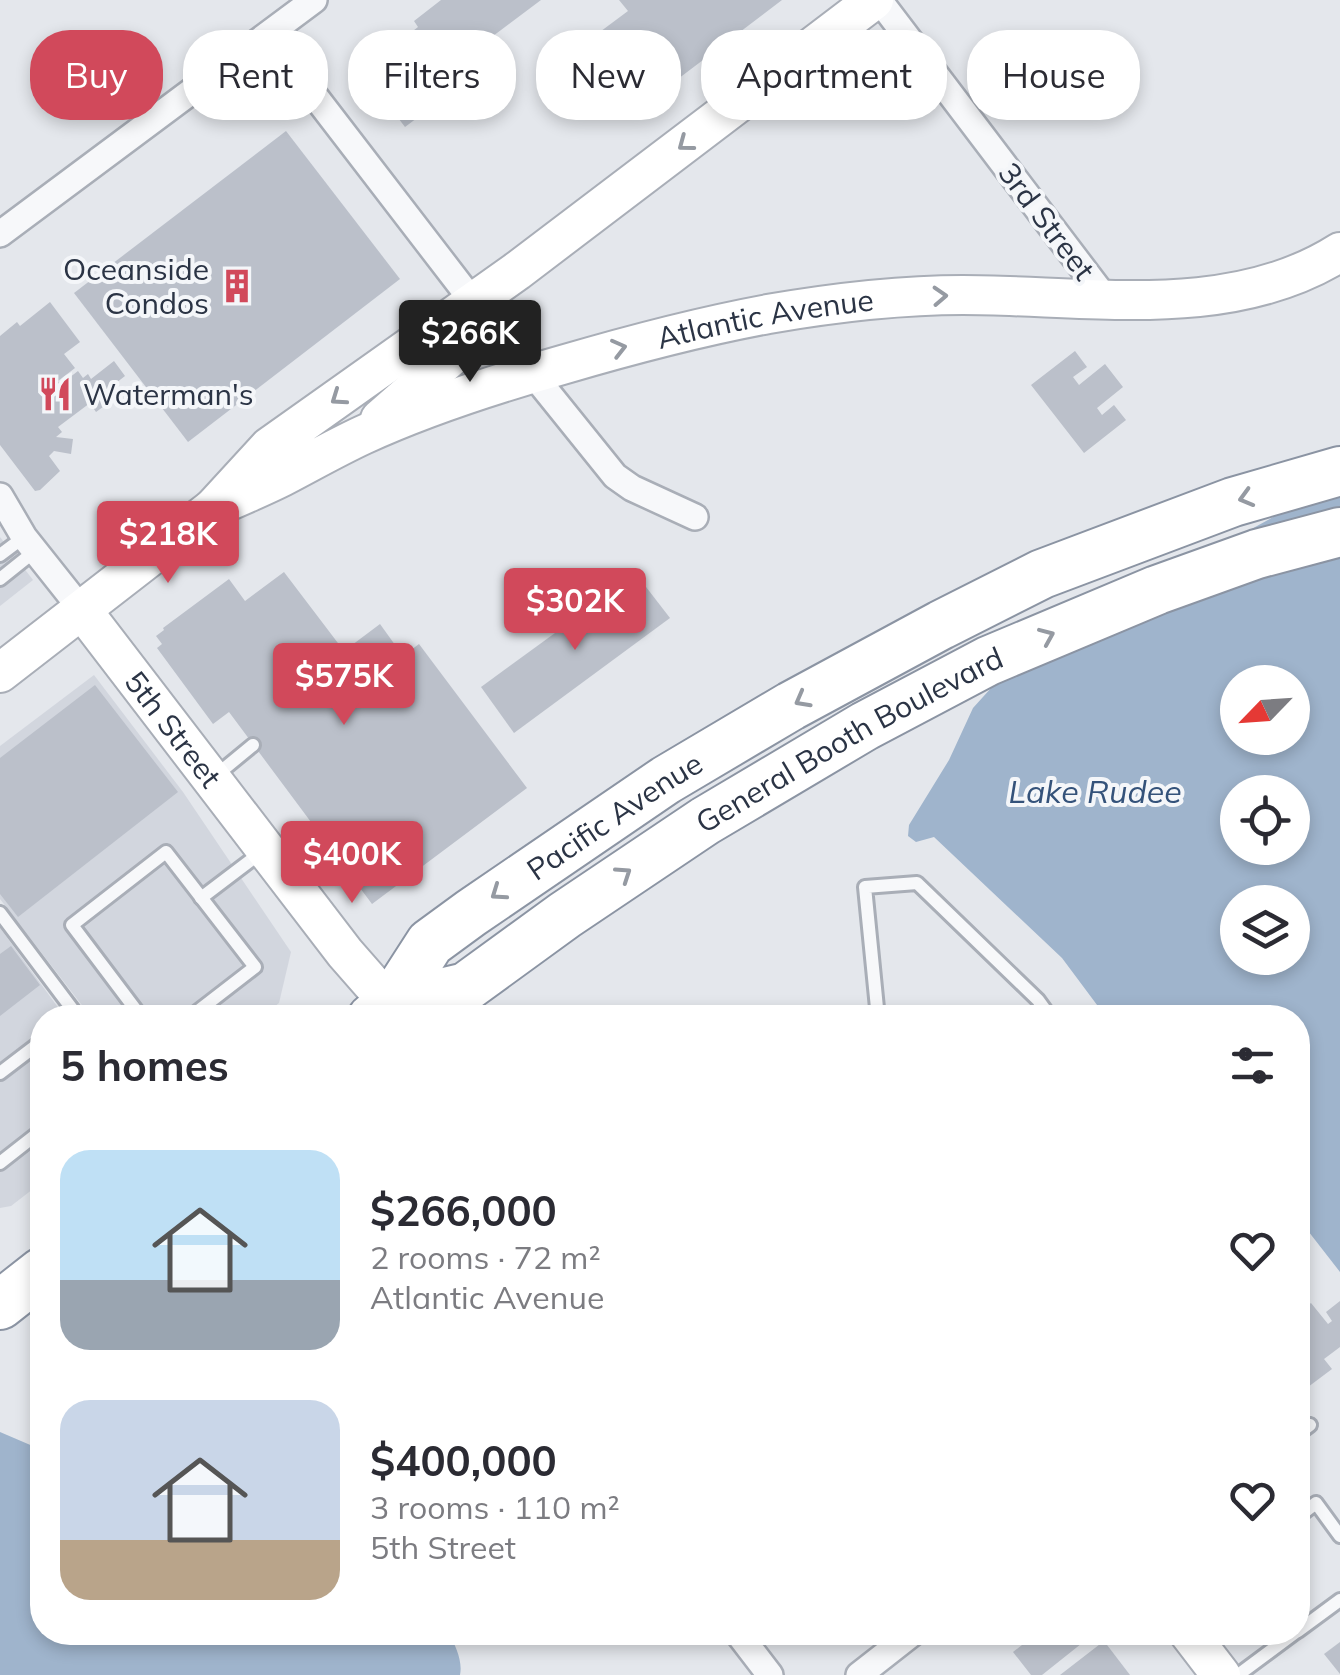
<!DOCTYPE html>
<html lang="en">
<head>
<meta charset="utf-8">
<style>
	:root { --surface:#fff; --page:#f7f7f7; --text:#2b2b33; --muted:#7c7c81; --accent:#d1495b }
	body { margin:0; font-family:Mulish,sans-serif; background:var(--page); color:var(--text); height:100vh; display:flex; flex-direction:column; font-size:38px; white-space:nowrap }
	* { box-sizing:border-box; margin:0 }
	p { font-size:32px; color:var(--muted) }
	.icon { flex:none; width:55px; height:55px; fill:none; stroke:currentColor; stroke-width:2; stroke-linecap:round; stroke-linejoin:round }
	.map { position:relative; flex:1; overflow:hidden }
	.details { position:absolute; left:30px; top:1005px; width:1280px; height:640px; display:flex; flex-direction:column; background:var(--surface); border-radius:40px; box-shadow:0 5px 15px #0003 }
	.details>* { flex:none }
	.banner { position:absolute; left:30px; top:30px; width:1280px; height:90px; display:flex; gap:20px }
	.needle { width:65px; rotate:245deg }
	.buttons { position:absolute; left:1220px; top:665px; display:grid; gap:20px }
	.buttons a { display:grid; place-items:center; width:90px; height:90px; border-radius:50%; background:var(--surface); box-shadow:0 5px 15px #0003; font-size:50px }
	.price { position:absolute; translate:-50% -85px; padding:0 22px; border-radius:10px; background:var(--accent); color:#fff; font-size:32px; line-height:65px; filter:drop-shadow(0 2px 5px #0008) }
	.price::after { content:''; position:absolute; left:50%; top:60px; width:30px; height:22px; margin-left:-15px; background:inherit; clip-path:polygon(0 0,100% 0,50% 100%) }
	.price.selected { background:#222; color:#fff }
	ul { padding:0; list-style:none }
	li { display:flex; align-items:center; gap:30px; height:250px; padding:0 30px }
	li span { display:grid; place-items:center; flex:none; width:280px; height:200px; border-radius:30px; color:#555 }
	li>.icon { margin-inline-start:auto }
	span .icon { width:120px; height:120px; fill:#fffc; stroke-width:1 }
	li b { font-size:42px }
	h2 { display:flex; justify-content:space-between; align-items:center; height:120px; padding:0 30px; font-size:42px }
	.tag { padding:0 35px; border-radius:40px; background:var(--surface); box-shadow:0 5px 15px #0003; font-size:35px; line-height:90px }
	.tag.selected { background:var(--accent); color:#fff }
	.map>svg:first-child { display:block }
	.built { fill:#d2d6de }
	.water { fill:#9fb4cc; fill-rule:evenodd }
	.building { fill:#bbc0ca }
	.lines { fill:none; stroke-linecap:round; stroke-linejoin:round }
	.lane-casing { stroke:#a9aeb7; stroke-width:18 }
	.street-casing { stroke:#a9aeb7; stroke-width:30 }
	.secondary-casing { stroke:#a9aeb7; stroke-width:42 }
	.highway-casing { stroke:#8b94a3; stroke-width:52 }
	.lane { stroke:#f7f8fa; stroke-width:12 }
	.street { stroke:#f7f8fa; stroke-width:25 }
	.secondary { stroke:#fff; stroke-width:38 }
	.highway { stroke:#fff; stroke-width:48 }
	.oneway { stroke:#959aa2 }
	.labels { text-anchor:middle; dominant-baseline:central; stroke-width:8; stroke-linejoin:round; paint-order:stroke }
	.street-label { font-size:30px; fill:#2b3445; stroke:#f4f6f9 }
	.poi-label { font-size:30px; fill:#2b3445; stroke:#f4f6f9; text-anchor:end }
	.water-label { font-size:32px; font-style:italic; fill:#34527a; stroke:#f4f6f9 }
</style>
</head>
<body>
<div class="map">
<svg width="1340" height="1675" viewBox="0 0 1340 1675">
	<rect width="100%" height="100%" fill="#e4e7ec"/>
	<!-- built -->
	<g class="built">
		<polygon points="0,537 33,580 0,606"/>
		<polygon points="94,675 183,792 291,952 279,1003 261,1017 91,1017 0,899 0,746"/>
		<polygon points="0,928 65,1017 42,1018 42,1182 11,1206 0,1208"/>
	</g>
	<!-- water -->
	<g class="water">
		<path d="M1340,480v792l-42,-54v-200l-192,-1 -44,-59 -128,-121 -18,5 -8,-6 1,-11 40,-65 24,-52 19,-21 47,-32 198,-118zM1238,682h54v56h-54zM1238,792h54v56h-54zM1238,902h54v56h-54z"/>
		<path d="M0,1432l35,15h7v185l407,1c6,12 14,28 11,42h-460z"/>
	</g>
	<!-- building -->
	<g class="building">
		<polygon points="441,0 541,0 477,48 471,39 447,57 456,68 439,81 449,94 405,127 357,64 373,52 377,59 418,27 414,21"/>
		<polygon points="619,0 782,0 637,110 585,43 628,11"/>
		<polygon points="286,131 400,279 188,442 74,293"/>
		<polygon points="50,302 80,342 64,354 75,368 58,381 61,384 78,371 83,378 88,374 91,379 114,361 125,376 107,390 114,399 96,412 90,403 58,427 62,432 56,437 73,439 71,454 54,451 49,456 60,471 40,490 35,491 0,445 0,336 17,322 20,326"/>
		<polygon points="1075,351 1087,367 1073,377 1079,385 1105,364 1123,387 1097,408 1102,415 1114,405 1126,420 1084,453 1031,385"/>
		<polygon points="284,572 344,651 380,624 403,656 419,644 527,788 372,904 229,712 213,724 157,648 162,644 156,636 164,630 163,628 229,579 245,601"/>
		<polygon points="636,574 670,618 514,733 481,687"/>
		<polygon points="95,685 178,792 18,917 0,894 0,758"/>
		<polygon points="11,946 40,985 0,1016 0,954"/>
		<polygon points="1340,1301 1340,1347 1324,1359 1332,1369 1308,1387 1298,1372 1298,1313 1311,1303 1328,1324 1332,1321 1326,1312"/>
		<polygon points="505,1632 560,1632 560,1636 506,1642"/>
		<polygon points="1033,1632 1096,1632 1042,1675 1031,1675 1013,1652 1027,1641 1025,1638"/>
		<polygon points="1104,1641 1130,1675 1060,1675"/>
		<polygon points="1340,1642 1340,1674 1324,1654"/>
	</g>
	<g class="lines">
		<!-- lane casing -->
		<g class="lane-casing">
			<g id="lane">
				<polyline points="0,555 24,537"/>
				<polyline points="0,579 35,551"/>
				<polyline points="214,777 253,745"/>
				<polyline points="201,898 263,851"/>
				<polyline points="0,913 79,1018"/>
				<polyline points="142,1018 72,925 166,852 255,967 189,1018"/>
				<polyline points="878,1018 865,887 917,883 1038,1000 1051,1018"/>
				<polyline points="0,1073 42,1041"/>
				<polyline points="0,1163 42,1130"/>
				<polyline points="1298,1434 1310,1425"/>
				<polyline points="1298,1517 1316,1503 1340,1536"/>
				<polyline points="1298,1631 1340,1600"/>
				<polyline points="1238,1675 1296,1632"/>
			</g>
		</g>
		<!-- street casing -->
		<g class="street-casing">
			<g id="street">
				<polyline points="879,0 1106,299"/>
				<polyline points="268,35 474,303"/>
				<polyline points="0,234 314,0"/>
				<polyline points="532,373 615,476 632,488 695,517"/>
				<polyline points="0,496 24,537 82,610"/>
				<polyline points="737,1632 770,1675"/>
				<polyline points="859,1675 914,1632"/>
			</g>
		</g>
		<!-- secondary casing -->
		<g class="secondary-casing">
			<g id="secondary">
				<path id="s1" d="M874,0l-357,271 -248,176 -56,61c23,-10 47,-20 69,-31 27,-14 53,-29 81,-42 63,-29 132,-51 199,-70 68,-20 136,-38 206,-51 64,-11 130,-19 195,-19 124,0 267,27 377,-43"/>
				<path d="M380,419l89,-78c10,-14 11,-22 5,-38"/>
				<path id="s2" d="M82,610l263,343 57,65"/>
				<polyline points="0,673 213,508"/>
				<polyline points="1188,1632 1221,1675"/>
			</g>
		</g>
		<!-- highway casing -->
		<g class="highway-casing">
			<g id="highway">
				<path id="s3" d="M390,1005l76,-18 99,-72 140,-94 160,-95 123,-65 169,-71 100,-36 83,-22"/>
				<path id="s4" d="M372,1018l18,-13 40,-62 41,-30 195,-133 125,-74 150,-81 101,-51 191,-72 107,-31"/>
				<polyline points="0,1305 42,1272"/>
			</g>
		</g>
		<!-- lane -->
		<use href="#lane" class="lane"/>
		<!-- street -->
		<use href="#street" class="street"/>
		<!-- secondary -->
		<use href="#secondary" class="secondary"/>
		<!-- highway -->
		<use href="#highway" class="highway"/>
	</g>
	<!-- one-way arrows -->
	<defs><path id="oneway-chevron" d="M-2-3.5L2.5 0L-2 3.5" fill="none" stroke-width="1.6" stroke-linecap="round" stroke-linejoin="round" transform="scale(2.5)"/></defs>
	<g class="oneway">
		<use href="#oneway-chevron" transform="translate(685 144) rotate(143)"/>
		<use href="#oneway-chevron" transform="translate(940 296) rotate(-3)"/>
		<use href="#oneway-chevron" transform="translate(619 348) rotate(-14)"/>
		<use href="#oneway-chevron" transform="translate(338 398) rotate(145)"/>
		<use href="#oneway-chevron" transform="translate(1246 498) rotate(164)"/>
		<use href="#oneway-chevron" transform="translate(1047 636) rotate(-23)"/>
		<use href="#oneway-chevron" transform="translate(802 700) rotate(151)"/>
		<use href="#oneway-chevron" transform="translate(624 874) rotate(-34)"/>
		<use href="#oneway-chevron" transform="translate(498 893) rotate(145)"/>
	</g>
	<!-- icons -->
	<defs>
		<g id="building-bare" transform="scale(2.7)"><path d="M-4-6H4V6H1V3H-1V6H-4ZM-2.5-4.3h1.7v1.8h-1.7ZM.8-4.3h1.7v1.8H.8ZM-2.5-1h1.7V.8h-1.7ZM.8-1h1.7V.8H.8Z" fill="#d1495b" stroke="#f4f6f9" stroke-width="2.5" paint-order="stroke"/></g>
		<g id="restaurant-bare" transform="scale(2.7)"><path d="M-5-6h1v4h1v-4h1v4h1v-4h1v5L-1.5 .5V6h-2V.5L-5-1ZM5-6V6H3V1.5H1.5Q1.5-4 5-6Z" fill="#d1495b" stroke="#f4f6f9" stroke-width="2.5" paint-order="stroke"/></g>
	</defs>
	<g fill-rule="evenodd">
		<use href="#building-bare" x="237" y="286"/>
		<use href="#restaurant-bare" x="55" y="394"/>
	</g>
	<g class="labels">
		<!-- street labels -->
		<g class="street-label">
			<text transform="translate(1047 221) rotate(53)">3rd Street</text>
			<text stroke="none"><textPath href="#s1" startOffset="1422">Atlantic Avenue</textPath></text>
			<text stroke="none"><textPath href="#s2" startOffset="150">5th Street</textPath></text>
			<text stroke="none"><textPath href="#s3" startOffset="535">General Booth Boulevard</textPath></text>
			<text stroke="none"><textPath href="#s4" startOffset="320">Pacific Avenue</textPath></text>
		</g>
		<!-- poi labels -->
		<g class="poi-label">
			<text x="209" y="269">Oceanside<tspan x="209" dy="34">Condos</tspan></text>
			<text x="83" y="394" text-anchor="start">Waterman's</text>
		</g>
		<!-- water labels -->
		<g class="water-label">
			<text x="1095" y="791">Lake Rudee</text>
		</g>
	</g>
</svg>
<div class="buttons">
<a><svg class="needle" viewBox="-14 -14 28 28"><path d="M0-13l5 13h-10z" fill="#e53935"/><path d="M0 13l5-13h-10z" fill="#7c7c81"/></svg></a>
<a><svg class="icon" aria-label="locate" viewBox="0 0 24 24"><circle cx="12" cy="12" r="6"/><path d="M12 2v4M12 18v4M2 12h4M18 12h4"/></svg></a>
<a><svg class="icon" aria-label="layers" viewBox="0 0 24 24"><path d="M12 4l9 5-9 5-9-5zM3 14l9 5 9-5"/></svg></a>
</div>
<b class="price selected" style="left:470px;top:385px">$266K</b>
<b class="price" style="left:168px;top:586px">$218K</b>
<b class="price" style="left:575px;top:653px">$302K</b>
<b class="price" style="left:344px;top:728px">$575K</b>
<b class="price" style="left:352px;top:906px">$400K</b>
<div class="banner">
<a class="tag selected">Buy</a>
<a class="tag">Rent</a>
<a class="tag">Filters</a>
<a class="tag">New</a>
<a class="tag">Apartment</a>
<a class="tag">House</a>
</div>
<section class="details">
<h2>5 homes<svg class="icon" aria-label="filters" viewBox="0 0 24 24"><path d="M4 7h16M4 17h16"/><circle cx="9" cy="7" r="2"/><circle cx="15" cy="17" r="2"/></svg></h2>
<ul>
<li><span style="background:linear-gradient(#bfe0f5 65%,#9aa5b1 0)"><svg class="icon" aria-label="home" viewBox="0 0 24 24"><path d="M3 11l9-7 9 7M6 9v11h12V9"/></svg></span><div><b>$266,000</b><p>2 rooms · 72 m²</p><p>Atlantic Avenue</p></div><svg class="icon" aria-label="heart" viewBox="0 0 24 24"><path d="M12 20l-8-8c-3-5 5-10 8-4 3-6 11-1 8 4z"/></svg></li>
<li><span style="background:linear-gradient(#c9d6e8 70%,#b9a48a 0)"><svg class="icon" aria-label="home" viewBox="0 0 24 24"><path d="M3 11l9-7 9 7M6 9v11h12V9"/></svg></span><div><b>$400,000</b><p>3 rooms · 110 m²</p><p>5th Street</p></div><svg class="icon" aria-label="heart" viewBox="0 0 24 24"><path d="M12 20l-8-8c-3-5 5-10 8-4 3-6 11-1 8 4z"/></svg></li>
</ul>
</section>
</div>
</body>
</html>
